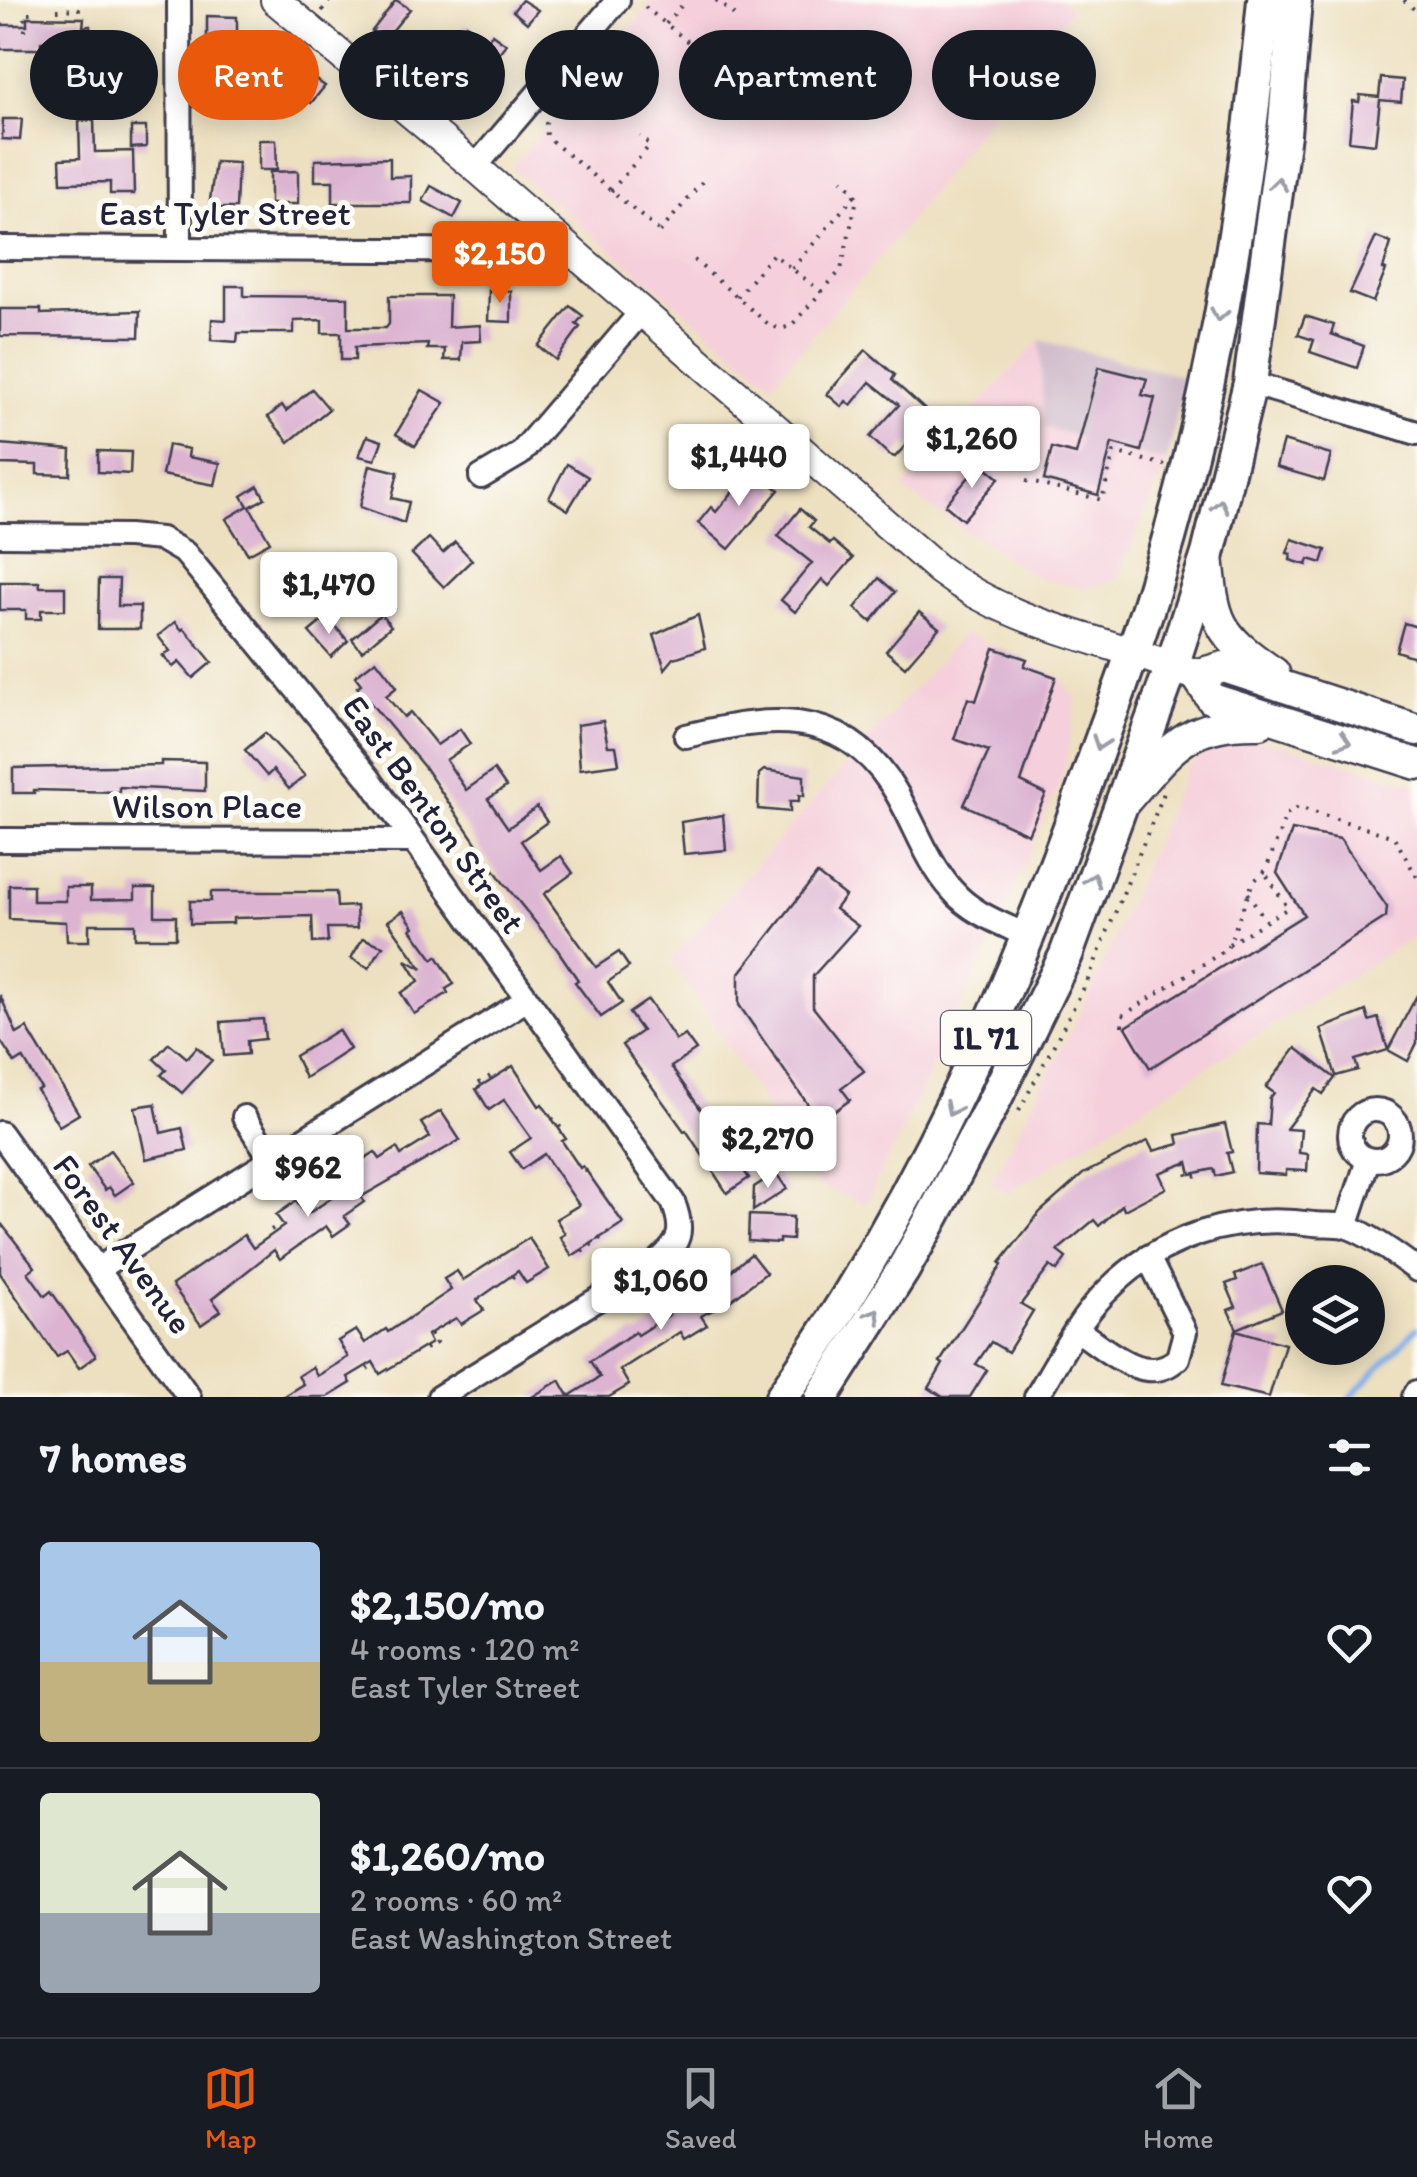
<!DOCTYPE html>
<html lang="en">
<head>
<meta charset="utf-8">
<style>
	:root { --surface:#171b24; --page:#20242c; --text:#f1f3f6; --muted:#9ea1a6; --line:#363941; --accent:#ea580c }
	body { margin:0; font-family:Itim,sans-serif; background:var(--page); color:var(--text); height:100vh; display:flex; flex-direction:column; font-size:38px; white-space:nowrap }
	* { box-sizing:border-box; margin:0 }
	p { font-size:32px; color:var(--muted) }
	.icon { flex:none; width:55px; height:55px; fill:none; stroke:currentColor; stroke-width:2; stroke-linecap:round; stroke-linejoin:round }
	.map { position:relative; height:1397px; overflow:hidden }
	.drawer { display:flex; flex-direction:column; background:var(--surface); flex:1 }
	.drawer>* { flex:none }
	.guide { position:absolute; left:30px; top:30px; width:1358px; height:90px; display:flex; gap:20px }
	.controls { position:absolute; left:1285px; top:1265px; display:grid; gap:20px }
	.controls a { display:grid; place-items:center; width:100px; height:100px; border-radius:50%; background:var(--surface); box-shadow:0 5px 25px #0003; font-size:50px }
	.price { position:absolute; translate:-50% -85px; padding:0 22px; border-radius:10px; background:#fff; color:#222; font-size:32px; line-height:65px; filter:drop-shadow(0 2px 5px #0008) }
	.price::after { content:''; position:absolute; left:50%; top:60px; width:30px; height:22px; margin-left:-15px; background:inherit; clip-path:polygon(0 0,100% 0,50% 100%) }
	.price.selected { background:var(--accent); color:#fff }
	ul { padding:0; list-style:none }
	li { display:flex; align-items:center; gap:30px; height:250px; padding:0 40px }
	li+li { border-top:2px solid var(--line) }
	li span { display:grid; place-items:center; flex:none; width:280px; height:200px; border-radius:10px; color:#555 }
	li>.icon { margin-inline-start:auto }
	span .icon { width:120px; height:120px; fill:#fffc; stroke-width:1 }
	li b { font-size:42px }
	h2 { display:flex; justify-content:space-between; align-items:center; height:120px; padding:0 40px; font-size:42px }
	.pill { padding:0 35px; border-radius:45px; background:var(--surface); box-shadow:0 5px 25px #0003; font-size:35px; line-height:90px }
	.pill.selected { background:var(--accent); color:#fff }
	.menu { display:flex; justify-content:space-around; align-items:center; height:140px; border-top:2px solid var(--line); background:var(--surface); font-size:28px; color:var(--muted) }
	.menu a { display:grid; justify-items:center; gap:5px }
	.menu .selected { color:var(--accent) }
	.map>svg:first-child { display:block }
	.built { fill:#f5cfdb }
	.industrial { fill:#d1bdcc }
	.lines { fill:none; stroke-linecap:round; stroke-linejoin:round }
	.stream { stroke:#80b0eb; stroke-width:5 }
	.building { fill:#dcb4d2 }
	.minor-casing { stroke:#403e4f; stroke-width:28 }
	.tertiary-casing { stroke:#403e4f; stroke-width:32 }
	.secondary-casing { stroke:#403e4f; stroke-width:35 }
	.primary-casing { stroke:#403e4f; stroke-width:38 }
	.path { stroke:#403e4f; stroke-width:4; stroke-dasharray:2.5 8; stroke-linecap:butt }
	.minor { stroke:#fff; stroke-width:22 }
	.tertiary { stroke:#fff; stroke-width:28 }
	.secondary { stroke:#fff; stroke-width:30 }
	.primary { stroke:#fff; stroke-width:32 }
	.oneway { stroke:#9c9ca7 }
	.labels { text-anchor:middle; dominant-baseline:central; stroke-width:10; stroke-linejoin:round; paint-order:stroke }
	.shield { fill:#fdfcf7; stroke:#646373; stroke-width:2.5 }
	.shield-label { font-size:32px; font-weight:bold; fill:#22223b }
	.street-label { font-size:35px; fill:#22223b; stroke:#fdfcf7 }
</style>
</head>
<body>
<div class="map">
<svg width="1417" height="1397" viewBox="0 0 1417 1397">
	<rect width="100%" height="100%" fill="#fdfcf7"/>
	<filter id="ink" filterUnits="userSpaceOnUse"><feTurbulence type="fractalNoise" baseFrequency=".01" numOctaves="2"/><feDisplacementMap in="SourceGraphic" scale="20" xChannelSelector="R" yChannelSelector="G"/><feConvolveMatrix kernelMatrix="1 2 1 2 8 2 1 2 1" color-interpolation-filters="sRGB"/></filter>
	<filter id="wash" filterUnits="userSpaceOnUse"><feTurbulence type="fractalNoise" baseFrequency=".0048" numOctaves="4" result="noise"/><feDisplacementMap in="SourceGraphic" scale="40" xChannelSelector="R" yChannelSelector="G"/><feGaussianBlur stdDeviation="2.25" result="paint"/><feColorMatrix in="noise" values="0 0 0 0 0 0 0 0 0 0 0 0 0 0 0 0 0 1.4 0 .05"/><feComposite in="paint" operator="in"/></filter>
	<g filter="url(#wash)">
		<rect width="100%" height="100%" fill="#ede0c0"/>
		<!-- built -->
		<g class="built">
			<polygon points="654,0 1060,0 1071,9 892,243 772,383 512,168"/>
			<polygon points="1040,340 1044,427 1167,462 1117,579 1084,589 1036,577 902,489"/>
			<polygon points="964,633 1061,677 1077,701 1063,775 982,964 866,1204 817,1185 671,960"/>
			<polygon points="1243,739 1274,743 1417,784 1417,939 1406,941 1008,1193 990,1184 1091,993 1186,768 1220,741"/>
		</g>
		<!-- industrial -->
		<polygon class="industrial" points="1040,340 1185,377 1167,462 1044,427"/>
		<g class="lines">
			<!-- stream -->
			<polyline class="stream" points="1351,1397 1417,1328"/>
		</g>
		<g id="blocks">
			<!-- building -->
			<g class="building">
				<polygon points="396,0 410,9 384,41 372,31"/>
				<polygon points="522,0 538,10 527,23 513,11"/>
				<polygon points="207,16 237,17 237,38 207,38"/>
				<polygon points="27,17 84,18 83,27 90,26 91,35 96,35 96,57 68,57 68,39 41,42 41,49 0,49 0,25 27,25"/>
				<polygon points="466,24 486,42 492,34 506,44 488,67 491,70 484,80 486,81 475,95 442,70 435,78 428,72 423,77 412,67 431,45 441,53"/>
				<polygon points="277,53 325,86 311,103 283,81 279,87 261,73"/>
				<polygon points="1381,78 1403,80 1401,102 1380,100 1375,144 1349,141 1353,101 1359,102 1360,95 1379,97"/>
				<polygon points="224,84 225,99 207,100 207,85"/>
				<polygon points="3,119 22,119 20,140 2,139"/>
				<polygon points="94,120 95,152 133,151 134,194 110,194 110,182 61,183 60,159 80,158 79,121"/>
				<polygon points="131,127 146,127 146,147 131,148"/>
				<polygon points="259,140 276,140 277,170 259,170"/>
				<polygon points="390,158 390,177 411,176 411,203 333,203 333,181 315,181 315,160"/>
				<polygon points="215,162 238,163 236,208 209,208"/>
				<polygon points="298,171 298,204 270,204 270,172"/>
				<polygon points="431,186 462,203 454,218 423,201"/>
				<polygon points="1376,237 1391,243 1383,269 1386,270 1373,302 1350,293"/>
				<polygon points="226,286 244,286 244,296 348,297 348,328 386,328 389,324 389,296 449,296 448,327 480,325 481,341 462,342 461,360 444,360 445,349 427,349 428,344 355,347 355,360 341,360 341,333 322,333 322,320 294,321 294,333 238,333 237,342 211,340 212,319 226,320"/>
				<polygon points="489,290 511,291 511,322 488,321"/>
				<polygon points="570,306 583,316 576,324 580,327 556,360 538,346"/>
				<polygon points="0,309 41,309 41,314 140,311 139,337 0,336"/>
				<polygon points="1305,316 1334,325 1331,334 1364,346 1357,368 1310,352 1314,340 1298,335"/>
				<polygon points="866,350 895,375 892,380 932,416 919,430 923,434 911,447 907,444 895,457 889,455 870,437 899,405 870,382 851,405 846,401 842,407 827,394"/>
				<polygon points="1099,367 1147,379 1142,395 1155,398 1141,451 1112,443 1098,495 1044,480 1052,448 1076,454"/>
				<polygon points="312,389 329,409 289,442 268,417 282,405 286,411"/>
				<polygon points="422,390 445,403 415,446 396,434"/>
				<polygon points="367,436 382,441 375,460 359,456"/>
				<polygon points="1283,441 1331,455 1324,481 1276,467"/>
				<polygon points="0,444 71,450 70,475 37,474 37,465 0,464"/>
				<polygon points="168,445 189,449 188,457 220,463 215,485 162,475"/>
				<polygon points="98,451 131,452 130,474 98,472"/>
				<polygon points="981,463 999,478 963,520 945,505"/>
				<polygon points="567,464 588,477 568,510 549,498"/>
				<polygon points="370,465 398,472 392,498 409,502 404,523 360,507"/>
				<polygon points="753,468 779,490 729,549 698,523 711,507 716,512"/>
				<polygon points="258,486 265,498 250,507 270,542 248,554 226,519 248,506 242,496"/>
				<polygon points="800,509 814,521 809,527 830,544 833,541 853,558 829,586 822,579 795,612 781,600 812,563 778,536"/>
				<polygon points="429,538 443,553 455,542 472,560 444,587 412,554"/>
				<polygon points="1292,539 1326,550 1322,563 1309,559 1307,565 1290,560 1291,554 1287,553"/>
				<polygon points="283,564 310,596 292,611 264,579"/>
				<polygon points="879,578 895,592 871,622 855,608"/>
				<polygon points="99,579 119,579 118,606 140,606 140,629 98,629"/>
				<polygon points="0,582 39,582 40,587 65,587 65,610 41,610 41,619 26,619 26,610 0,610"/>
				<polygon points="919,612 939,628 905,667 886,651"/>
				<polygon points="381,614 391,626 362,651 352,639"/>
				<polygon points="698,615 705,648 674,658 665,669 654,635"/>
				<polygon points="327,617 348,641 331,657 309,632"/>
				<polygon points="175,622 182,630 184,628 212,662 193,678 179,662 173,667 163,656 170,651 158,636"/>
				<polygon points="1404,623 1417,627 1417,658 1396,651"/>
				<polygon points="994,648 1027,659 1024,666 1056,677 1021,782 1046,794 1028,834 964,805 989,751 954,739 968,698 976,701"/>
				<polygon points="376,660 397,687 386,696 404,717 410,712 437,745 460,729 470,744 446,760 466,790 494,770 506,787 488,799 508,828 537,807 547,822 521,841 541,870 561,856 573,873 544,894 596,967 619,952 629,967 608,982 622,1003 601,1017 575,982 578,980 557,949 502,881 425,768 357,687 361,684 355,676"/>
				<polygon points="603,721 608,746 616,746 619,764 580,769 577,725"/>
				<polygon points="265,733 305,776 289,789 273,770 267,776 245,750"/>
				<polygon points="161,761 205,762 205,791 119,787 119,792 34,790 34,793 13,793 13,768 161,765"/>
				<polygon points="764,770 804,776 804,796 799,795 799,801 790,801 790,812 758,809 759,774"/>
				<polygon points="723,815 726,850 684,854 681,822"/>
				<polygon points="1292,830 1340,839 1387,907 1386,917 1150,1068 1126,1027 1304,915 1277,873"/>
				<polygon points="817,874 845,896 835,909 858,926 813,976 813,1007 864,1071 841,1088 850,1100 820,1122 739,1005 739,974"/>
				<polygon points="9,885 33,885 33,901 66,901 66,887 91,887 91,900 135,899 135,888 155,888 155,916 176,916 176,938 135,938 135,924 89,924 89,941 67,941 66,922 9,919"/>
				<polygon points="211,892 336,892 337,907 356,906 357,928 327,928 328,942 313,943 312,916 233,918 233,923 190,924 190,901 211,901"/>
				<polygon points="403,911 414,927 411,929 433,959 437,956 454,984 446,989 448,993 414,1014 401,993 419,981 406,960 422,969 388,921"/>
				<polygon points="363,938 383,946 369,968 351,958"/>
				<polygon points="0,995 17,1034 27,1028 79,1114 59,1126 37,1090 41,1088 23,1058 15,1063 0,1040"/>
				<polygon points="1417,995 1417,1043 1408,1061 1388,1050"/>
				<polygon points="648,1000 676,1040 685,1035 696,1050 671,1067 749,1178 727,1193 686,1130 684,1131 622,1045 642,1031 629,1013"/>
				<polygon points="1366,1011 1369,1021 1378,1018 1388,1050 1355,1060 1358,1070 1336,1076 1321,1029"/>
				<polygon points="263,1019 265,1039 247,1041 248,1054 224,1056 221,1022"/>
				<polygon points="338,1030 350,1049 305,1078 295,1056"/>
				<polygon points="169,1043 187,1058 197,1047 212,1060 182,1093 161,1075 166,1070 154,1059"/>
				<polygon points="1296,1048 1335,1078 1323,1094 1316,1089 1286,1129 1301,1130 1299,1153 1308,1154 1307,1171 1286,1170 1286,1175 1256,1173 1257,1124 1268,1125 1270,1098 1274,1093 1266,1087"/>
				<polygon points="513,1066 539,1106 542,1104 566,1139 562,1141 580,1168 583,1166 623,1223 572,1256 560,1237 565,1234 556,1219 579,1205 544,1154 522,1169 510,1152 531,1138 504,1100 489,1110 476,1089"/>
				<polygon points="155,1104 161,1133 182,1128 187,1150 146,1159 135,1107"/>
				<polygon points="441,1111 460,1140 361,1197 364,1202 344,1216 350,1224 333,1236 326,1226 280,1259 274,1250 212,1299 221,1311 201,1325 172,1285 244,1235 253,1248 284,1226 276,1215 296,1201 306,1215 333,1197 325,1184 375,1152 380,1159 397,1148 401,1155 430,1137 421,1123"/>
				<polygon points="1225,1124 1232,1152 1227,1153 1232,1172 1216,1176 1214,1169 1191,1174 1188,1162 1159,1173 1166,1188 1124,1210 1122,1205 1099,1226 1094,1220 1057,1251 1066,1258 1057,1271 1050,1266 1021,1304 1033,1311 1008,1352 991,1342 976,1364 987,1370 970,1397 943,1397 929,1388 943,1364 940,1362 1002,1265 1000,1263 1040,1212 1083,1174 1148,1141 1153,1151 1179,1144 1177,1135"/>
				<polygon points="110,1150 134,1182 115,1195 109,1187 105,1190 88,1166"/>
				<polygon points="776,1173 787,1189 753,1211 754,1187"/>
				<polygon points="749,1215 793,1217 792,1240 779,1239 779,1243 748,1241"/>
				<polygon points="0,1222 35,1267 28,1272 45,1296 51,1291 96,1356 79,1368 67,1351 57,1357 0,1273"/>
				<polygon points="529,1238 549,1269 526,1283 518,1271 477,1300 484,1310 461,1324 456,1318 427,1335 431,1343 380,1374 373,1362 348,1377 351,1383 328,1397 282,1397 303,1384 298,1376 312,1367 317,1376 348,1357 338,1341 356,1330 365,1343 386,1329 388,1332 451,1290 444,1279 457,1271 463,1280"/>
				<polygon points="751,1254 766,1273 730,1301 701,1316 707,1325 684,1339 680,1332 620,1370 629,1385 609,1397 532,1397 560,1380 569,1396 600,1377 590,1361 635,1332 637,1335 669,1315 667,1312 690,1297 692,1301 707,1291"/>
				<polygon points="1262,1264 1282,1310 1237,1329 1228,1310 1236,1307 1226,1284 1237,1280 1235,1275"/>
				<polygon points="1236,1330 1285,1344 1269,1397 1221,1386"/>
			</g>
		</g>
	</g>
	<g filter="url(#ink)">
		<use href="#blocks" fill-opacity="0" stroke="#403e4f" stroke-width="2.5"/>
		<g class="lines">
			<!-- minor casing -->
			<g class="minor-casing">
				<g id="minor">
					<polyline points="179,0 180,247"/>
					<polyline points="475,167 618,0"/>
					<polyline points="0,248 570,251"/>
					<polyline points="1250,383 1417,433"/>
					<polyline points="481,477 520,454 641,312"/>
					<path d="M0,535l128,1 33,3 24,14 183,224 305,425c12,30 7,41 -17,61l-217,134"/>
					<path d="M686,736c79,-19 153,-31 205,48 22,33 34,76 61,106 20,24 51,34 78,47"/>
					<polyline points="0,840 413,841"/>
					<circle cx="1375" cy="1135" r="25"/>
					<polyline points="244,1117 272,1160"/>
					<polyline points="0,1133 189,1397"/>
					<polyline points="1346,1226 1368,1160"/>
					<polyline points="99,1268 526,1000"/>
					<path d="M1077,1330c28,18 69,59 101,28l7,-26 -37,-75"/>
					<path d="M1036,1397c21,-34 40,-74 68,-103 55,-58 130,-81 210,-70 10,1 21,0 31,2 19,5 56,32 72,44"/>
					<polyline points="1414,1397 1417,1392"/>
				</g>
			</g>
			<!-- tertiary casing -->
			<g class="tertiary-casing">
				<path id="tertiary" d="M275,0l200,167 463,402c72,55 151,66 234,97"/>
			</g>
			<!-- secondary casing -->
			<g class="secondary-casing">
				<g id="secondary">
					<path d="M1208,555c6,68 9,79 66,118"/>
					<polyline points="1172,666 1196,675 1224,667 1417,730"/>
					<polyline points="1196,675 1212,699 1417,764"/>
					<path d="M1126,800c45,-52 61,-79 134,-77"/>
				</g>
			</g>
			<!-- primary casing -->
			<g class="primary-casing">
				<g id="primary">
					<path d="M782,1397c136,-195 233,-410 311,-634 21,-59 44,-118 62,-178 59,-189 91,-389 109,-585"/>
					<polyline points="822,1397 903,1270 932,1218 990,1109 1066,955 1172,666 1208,554 1250,383 1284,134 1295,0"/>
				</g>
			</g>
			<!-- path -->
			<g class="path">
				<polyline points="716,0 735,16"/>
				<polyline points="1404,0 1417,12"/>
				<polyline points="645,7 698,50"/>
				<polyline points="57,10 79,9 79,13"/>
				<polyline points="322,11 330,0"/>
				<polyline points="666,24 686,0"/>
				<polyline points="25,31 25,13 34,13"/>
				<polyline points="365,45 375,34"/>
				<polyline points="407,83 417,71"/>
				<polyline points="447,113 461,98 460,84"/>
				<polyline points="546,122 547,137 664,235"/>
				<polyline points="611,191 650,145 640,136"/>
				<polyline points="660,232 702,182"/>
				<polyline points="694,260 768,324 780,329 791,326 841,270 857,199 854,191 842,180"/>
				<polyline points="792,269 856,194"/>
				<polyline points="737,297 773,254 823,293"/>
				<polyline points="1026,481 1102,500 1114,452 1165,465"/>
				<polyline points="1248,893 1266,921"/>
				<polyline points="1229,944 1288,908 1265,873"/>
				<polyline points="1122,1026 1122,1016 1227,949 1253,882 1266,870 1286,815 1298,807 1394,837 1417,877"/>
				<polyline points="479,1083 494,1074 496,1077"/>
				<polyline points="1019,1111 1087,982 1164,793"/>
				<polyline points="552,1118 563,1130"/>
				<polyline points="1185,1163 1188,1177 1199,1175"/>
				<polyline points="585,1170 591,1176"/>
				<polyline points="271,1230 277,1226 279,1229"/>
				<polyline points="582,1252 610,1231"/>
				<polyline points="512,1278 516,1272"/>
				<polyline points="425,1349 436,1343 430,1333"/>
				<polyline points="367,1369 374,1364"/>
				<polyline points="132,1397 133,1397"/>
			</g>
			<!-- minor -->
			<use href="#minor" class="minor"/>
			<!-- tertiary -->
			<use href="#tertiary" class="tertiary"/>
			<!-- secondary -->
			<use href="#secondary" class="secondary"/>
			<!-- primary -->
			<use href="#primary" class="primary"/>
		</g>
		<!-- one-way arrows -->
		<defs><path id="oneway-chevron" d="M-2-3.5L2.5 0L-2 3.5" fill="none" stroke-width="1.6" stroke-linecap="round" stroke-linejoin="round" transform="scale(2.5)"/></defs>
		<g class="oneway">
			<use href="#oneway-chevron" transform="translate(1278 184) rotate(-83)"/>
			<use href="#oneway-chevron" transform="translate(1219 315) rotate(101)"/>
			<use href="#oneway-chevron" transform="translate(1220 506) rotate(-76)"/>
			<use href="#oneway-chevron" transform="translate(1344 741) rotate(18)"/>
			<use href="#oneway-chevron" transform="translate(1100 743) rotate(109)"/>
			<use href="#oneway-chevron" transform="translate(1093 880) rotate(-70)"/>
			<use href="#oneway-chevron" transform="translate(952 1109) rotate(116)"/>
			<use href="#oneway-chevron" transform="translate(874 1315) rotate(-58)"/>
		</g>
	</g>
	<g class="labels">
		<!-- shield labels -->
		<rect class="shield" x="941" y="1011" width="90" height="54" rx="8"/>
		<g class="shield-label">
			<text x="986" y="1038">IL 71</text>
		</g>
		<!-- street labels -->
		<g class="street-label">
			<text x="225" y="213">East Tyler Street</text>
			<text x="207" y="806">Wilson Place</text>
			<text transform="translate(434 814) rotate(54)">East Benton Street</text>
			<text transform="translate(123 1244) rotate(54)">Forest Avenue</text>
		</g>
	</g>
</svg>
<div class="controls">
<a><svg class="icon" aria-label="layers" viewBox="0 0 24 24"><path d="M12 4l9 5-9 5-9-5zM3 14l9 5 9-5"/></svg></a>
</div>
<b class="price selected" style="left:500px;top:306px">$2,150</b>
<b class="price" style="left:972px;top:491px">$1,260</b>
<b class="price" style="left:739px;top:509px">$1,440</b>
<b class="price" style="left:329px;top:637px">$1,470</b>
<b class="price" style="left:768px;top:1191px">$2,270</b>
<b class="price" style="left:308px;top:1220px">$962</b>
<b class="price" style="left:661px;top:1333px">$1,060</b>
<div class="guide">
<a class="pill">Buy</a>
<a class="pill selected">Rent</a>
<a class="pill">Filters</a>
<a class="pill">New</a>
<a class="pill">Apartment</a>
<a class="pill">House</a>
</div>
</div>
<section class="drawer">
<h2>7 homes<svg class="icon" aria-label="filters" viewBox="0 0 24 24"><path d="M4 7h16M4 17h16"/><circle cx="9" cy="7" r="2"/><circle cx="15" cy="17" r="2"/></svg></h2>
<ul>
<li><span style="background:linear-gradient(#a9c7e8 60%,#c2b280 0)"><svg class="icon" aria-label="home" viewBox="0 0 24 24"><path d="M3 11l9-7 9 7M6 9v11h12V9"/></svg></span><div><b>$2,150/mo</b><p>4 rooms · 120 m²</p><p>East Tyler Street</p></div><svg class="icon" aria-label="heart" viewBox="0 0 24 24"><path d="M12 20l-8-8c-3-5 5-10 8-4 3-6 11-1 8 4z"/></svg></li>
<li><span style="background:linear-gradient(#dfe7d0 60%,#9aa5b1 0)"><svg class="icon" aria-label="home" viewBox="0 0 24 24"><path d="M3 11l9-7 9 7M6 9v11h12V9"/></svg></span><div><b>$1,260/mo</b><p>2 rooms · 60 m²</p><p>East Washington Street</p></div><svg class="icon" aria-label="heart" viewBox="0 0 24 24"><path d="M12 20l-8-8c-3-5 5-10 8-4 3-6 11-1 8 4z"/></svg></li>
</ul>
</section>
<nav class="menu">
<a class="selected"><svg class="icon" aria-label="map" viewBox="0 0 24 24"><path d="M3 6l6-2 6 2 6-2v14l-6 2-6-2-6 2zM9 4v14M15 6v14"/></svg>Map</a>
<a><svg class="icon" aria-label="saved" viewBox="0 0 24 24"><path d="M7 4h10v16l-5-4-5 4z"/></svg>Saved</a>
<a><svg class="icon" aria-label="home" viewBox="0 0 24 24"><path d="M3 11l9-7 9 7M6 9v11h12V9"/></svg>Home</a>
</nav>
</body>
</html>
